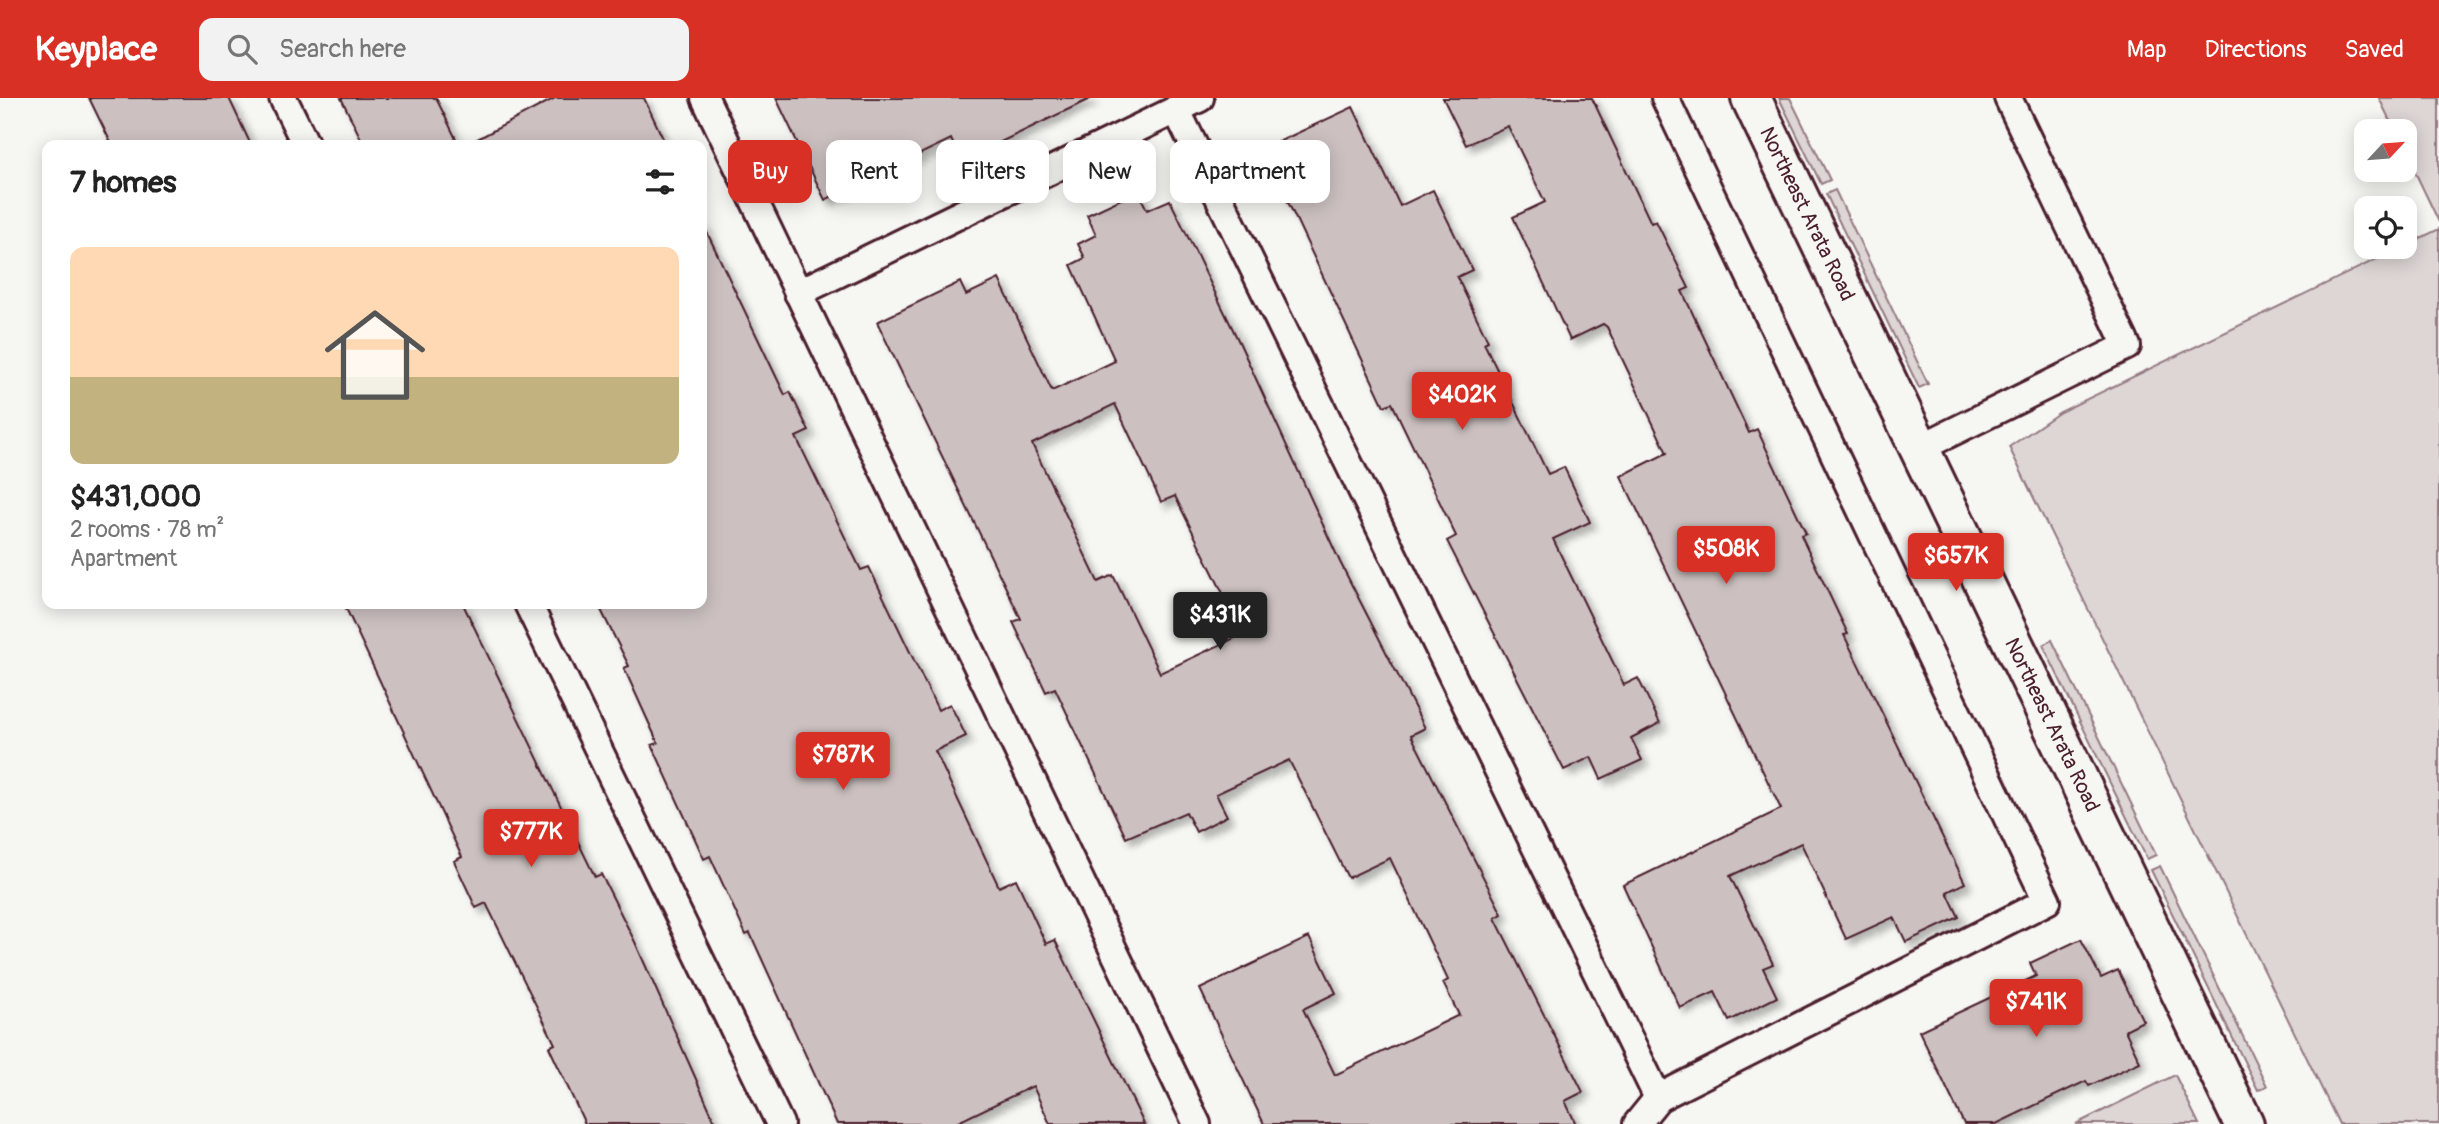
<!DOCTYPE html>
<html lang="en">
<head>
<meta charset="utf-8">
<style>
	:root { --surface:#fff; --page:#f2f2f2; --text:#222; --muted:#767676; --accent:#d93025 }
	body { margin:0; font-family:Pangolin,sans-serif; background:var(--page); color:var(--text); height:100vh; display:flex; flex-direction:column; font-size:26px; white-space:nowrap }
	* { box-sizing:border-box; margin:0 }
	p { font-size:23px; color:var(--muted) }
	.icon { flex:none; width:38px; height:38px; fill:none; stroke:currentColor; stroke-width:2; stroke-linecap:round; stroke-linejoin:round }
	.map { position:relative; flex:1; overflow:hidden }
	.details { position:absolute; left:42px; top:42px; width:665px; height:469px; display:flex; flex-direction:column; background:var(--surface); border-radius:14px; box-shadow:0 4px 18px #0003 }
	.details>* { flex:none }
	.hud { position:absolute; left:728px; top:42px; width:665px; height:63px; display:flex; gap:14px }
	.needle { width:46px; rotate:64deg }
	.fabs { position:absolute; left:2354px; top:21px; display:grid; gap:14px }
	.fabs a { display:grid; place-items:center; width:63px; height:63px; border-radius:14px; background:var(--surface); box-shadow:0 4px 18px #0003; font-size:35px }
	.price { position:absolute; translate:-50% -60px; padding:0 16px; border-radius:7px; background:var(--accent); color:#fff; font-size:23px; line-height:46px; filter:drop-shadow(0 2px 4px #0008) }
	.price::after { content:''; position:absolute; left:50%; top:42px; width:21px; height:16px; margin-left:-10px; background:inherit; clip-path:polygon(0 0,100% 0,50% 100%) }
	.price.on { background:#222; color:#fff }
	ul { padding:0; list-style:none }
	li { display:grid; align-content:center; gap:14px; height:371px; padding:0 28px }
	li span { display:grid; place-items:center; height:217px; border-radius:14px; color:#555 }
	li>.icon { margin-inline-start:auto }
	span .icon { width:126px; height:126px; fill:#fffc; stroke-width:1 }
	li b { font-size:30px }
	h2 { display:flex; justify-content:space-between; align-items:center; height:84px; padding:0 28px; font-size:30px }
	.chip { padding:0 24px; border-radius:14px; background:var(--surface); box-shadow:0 4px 18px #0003; font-size:24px; line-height:63px }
	.chip.on { background:var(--accent); color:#fff }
	header { display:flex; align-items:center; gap:42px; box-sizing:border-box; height:98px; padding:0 35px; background:var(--accent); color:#fff }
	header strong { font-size:33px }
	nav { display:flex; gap:38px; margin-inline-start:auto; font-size:24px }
	.search { width:490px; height:63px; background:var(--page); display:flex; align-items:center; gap:18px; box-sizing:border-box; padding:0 24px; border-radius:14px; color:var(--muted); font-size:26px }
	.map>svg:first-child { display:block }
	.green { fill:#ddd6d5; stroke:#947a80; stroke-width:2 }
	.building { fill:#ccc1c0; stroke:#4a1f2b; stroke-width:2; fill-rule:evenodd; filter:url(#shadow) }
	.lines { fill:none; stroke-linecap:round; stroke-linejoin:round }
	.service-casing { stroke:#4a1f2b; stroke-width:32 }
	.minor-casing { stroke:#4a1f2b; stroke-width:44 }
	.service { stroke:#f6f6f2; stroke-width:26 }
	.minor { stroke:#f6f6f2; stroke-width:38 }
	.labels { text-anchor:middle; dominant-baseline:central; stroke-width:5; stroke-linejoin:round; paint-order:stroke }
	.street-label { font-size:21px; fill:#4a1f2b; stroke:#f6f6f2 }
</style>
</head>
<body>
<header>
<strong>Keyplace</strong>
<div class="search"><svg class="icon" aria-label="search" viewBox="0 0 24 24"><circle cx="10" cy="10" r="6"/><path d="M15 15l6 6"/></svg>Search here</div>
<nav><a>Map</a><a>Directions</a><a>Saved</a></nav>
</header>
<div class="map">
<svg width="2439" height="1026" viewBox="0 0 2439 1026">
	<defs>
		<filter id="shadow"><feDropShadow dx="6" dy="6" stdDeviation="3.5" flood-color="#0004"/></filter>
	</defs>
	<rect width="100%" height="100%" fill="#f6f6f2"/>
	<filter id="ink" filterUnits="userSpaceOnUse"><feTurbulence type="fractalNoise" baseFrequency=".0143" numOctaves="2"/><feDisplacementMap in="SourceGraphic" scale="14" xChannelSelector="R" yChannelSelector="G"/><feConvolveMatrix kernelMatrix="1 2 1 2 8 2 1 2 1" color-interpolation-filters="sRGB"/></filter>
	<g filter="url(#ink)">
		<!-- green -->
		<g class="green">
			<polygon points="1779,0 1790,0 1830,82 1821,86"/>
			<polygon points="2379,0 2439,0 2439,124 2405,53 2404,33 2395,33"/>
			<polygon points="1835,92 1928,286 1919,290 1826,96"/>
			<polygon points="2439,131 2439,1026 2339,1026 2009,349 2060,314"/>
			<polygon points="2052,542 2156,757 2147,761 2043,547"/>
			<polygon points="2160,768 2267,988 2258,992 2151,772"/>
			<polygon points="2175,977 2199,1026 2076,1026"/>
		</g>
		<!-- building -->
		<g class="building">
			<polygon points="89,0 229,0 251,47 112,47"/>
			<polygon points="341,0 436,0 459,47 364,47"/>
			<polygon points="555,0 644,0 666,47 466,47"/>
			<polygon points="776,0 1092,0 961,63 951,41 825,102"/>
			<polygon points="1443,0 1592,0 1651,125 1656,123 1689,190 1682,193 1749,335 1757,331 1806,435 1801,437 1848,536 1844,537 1965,785 1947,794 1959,819 1906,844 1894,819 1846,841 1801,745 1730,778 1773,866 1763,870 1777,899 1729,923 1715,894 1680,910 1623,787 1781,711 1621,378 1667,355 1607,229 1603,226 1570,242 1513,119 1545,104 1508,28 1466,47"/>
			<polygon points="1353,9 1400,108 1433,92 1472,172 1457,179 1488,243 1484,245 1548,376 1564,369 1590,424 1553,441 1624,587 1638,580 1660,625 1631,640 1642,662 1601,681 1591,659 1564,672 1447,443 1456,438 1392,305 1384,308 1263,51"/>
			<path d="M1138,93l9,19 23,-10 70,144 100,218 85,166 -14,7 91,179 -7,4 88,174 -18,9 11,23h-312l-64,-135 109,-52 27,56 -33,16 32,66 124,-60 -16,-32 5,-3 -58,-122 -42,20 -59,-118 -73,34 11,22 -31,16 -10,-20 -60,26 -71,-150 -9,4 -33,-70 8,-3 -144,-297 83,-40 6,13 33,-16 53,112 63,-30 -44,-96 14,-7 -7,-14 18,-9 -9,-20zM1115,306l46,98 14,-6 68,138 -83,39 -47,-98 -15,7 -66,-138z"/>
			<polygon points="702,124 785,297 790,294 809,333 796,339 861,472 869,469 938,612 950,606 966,638 935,653 999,789 1016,781 1046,846 1055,842 1144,1026 1050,1026 1033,988 954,1026 837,1026 750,835 746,837 710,758 704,761 652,647 658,645 624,570 629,568 598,506 702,506"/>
			<polygon points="344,506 463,506 595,779 601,776 635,844 716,1026 585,1026 549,949 555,946 486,805 476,810 454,763 462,759"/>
			<polygon points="2081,841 2101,880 2118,872 2143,923 2125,932 2140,964 2089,988 2086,983 1996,1026 1964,1026 1919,933 2036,878 2030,865"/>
		</g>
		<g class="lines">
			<!-- service casing -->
			<g class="service-casing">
				<g id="service">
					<polyline points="283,0 306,47"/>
					<polyline points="705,0 1197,1026"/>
					<polyline points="1176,11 1658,1000"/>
					<polyline points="798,195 1200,0"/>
					<polyline points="1920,350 2127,248 2008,0"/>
					<polyline points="528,506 780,1026"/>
					<polyline points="1637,1026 1658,1000 2047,803 1665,0"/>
				</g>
			</g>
			<!-- minor casing -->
			<g class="minor-casing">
				<polyline id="minor" points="1751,0 2244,1026"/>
			</g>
			<!-- service -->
			<use href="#service" class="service"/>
			<!-- minor -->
			<use href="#minor" class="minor"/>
		</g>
	</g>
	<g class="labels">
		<!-- street labels -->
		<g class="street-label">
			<text transform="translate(1807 116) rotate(64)">Northeast Arata Road</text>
			<text transform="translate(2052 627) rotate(64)">Northeast Arata Road</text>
		</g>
	</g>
</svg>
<div class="fabs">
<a><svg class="needle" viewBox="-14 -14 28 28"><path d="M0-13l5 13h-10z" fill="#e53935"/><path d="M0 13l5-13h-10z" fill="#767676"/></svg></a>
<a><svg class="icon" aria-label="locate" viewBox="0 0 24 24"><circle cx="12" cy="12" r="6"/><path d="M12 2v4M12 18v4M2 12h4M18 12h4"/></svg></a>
</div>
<b class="price" style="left:1462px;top:334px">$402K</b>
<b class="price" style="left:1726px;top:488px">$508K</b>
<b class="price" style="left:1956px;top:495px">$657K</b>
<b class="price on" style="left:1220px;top:554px">$431K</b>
<b class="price" style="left:843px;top:694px">$787K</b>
<b class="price" style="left:531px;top:771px">$777K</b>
<b class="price" style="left:2036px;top:941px">$741K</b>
<div class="hud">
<a class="chip on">Buy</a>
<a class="chip">Rent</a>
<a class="chip">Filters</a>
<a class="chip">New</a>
<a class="chip">Apartment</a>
</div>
<section class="details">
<h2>7 homes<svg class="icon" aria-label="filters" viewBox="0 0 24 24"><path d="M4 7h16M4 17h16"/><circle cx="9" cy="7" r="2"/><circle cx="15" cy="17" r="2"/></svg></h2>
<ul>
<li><span style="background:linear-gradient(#ffd9b3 60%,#c2b280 0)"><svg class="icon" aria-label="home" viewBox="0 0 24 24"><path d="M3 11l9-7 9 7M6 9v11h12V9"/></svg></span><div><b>$431,000</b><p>2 rooms · 78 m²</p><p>Apartment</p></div></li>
</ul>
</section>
</div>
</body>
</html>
